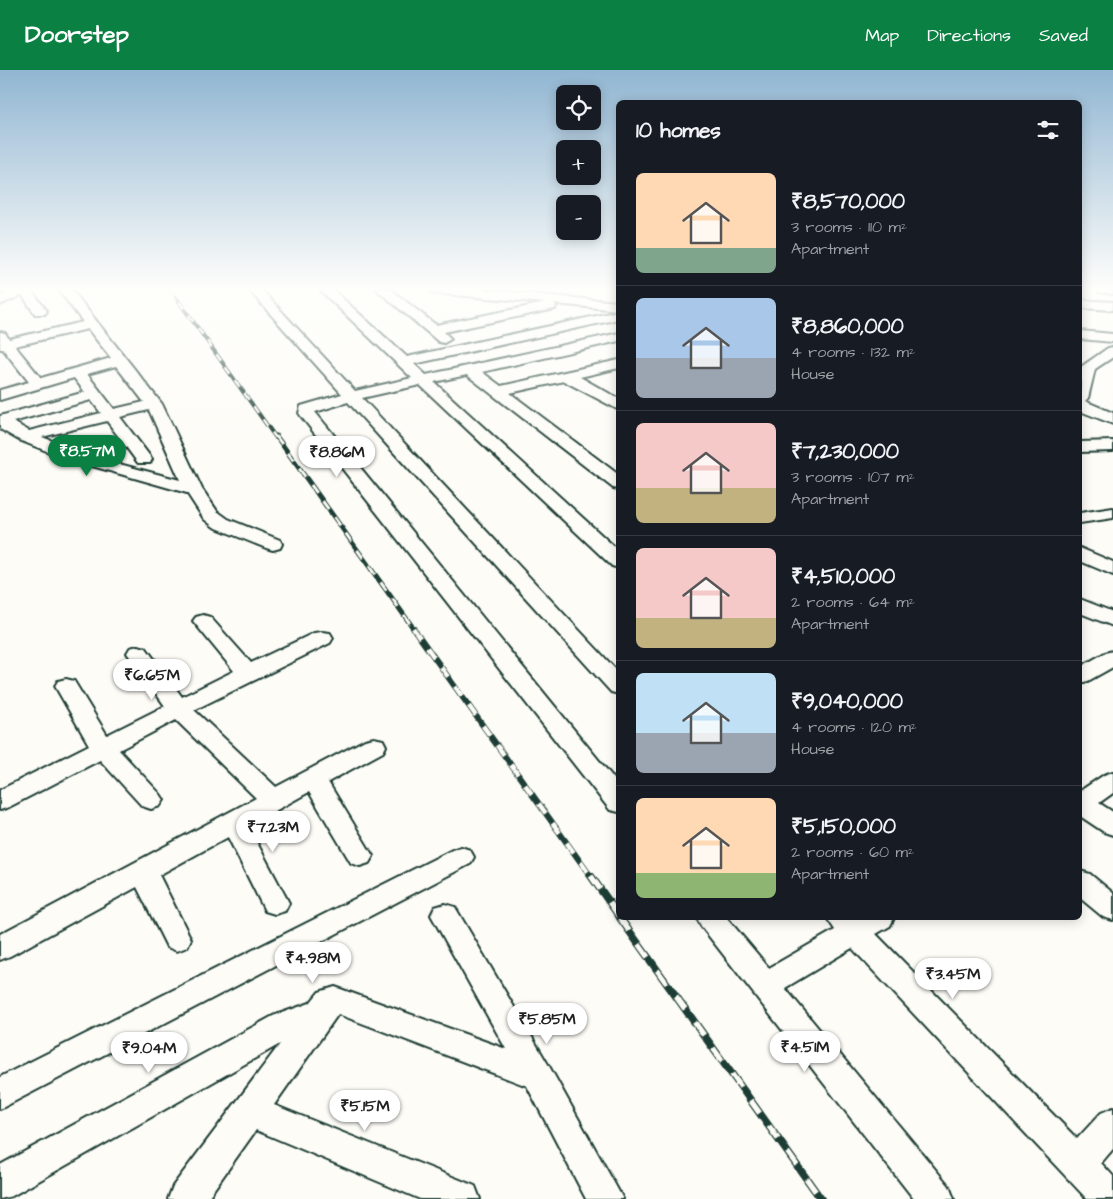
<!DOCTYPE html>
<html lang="en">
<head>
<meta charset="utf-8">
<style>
	:root { --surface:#171b24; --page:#242831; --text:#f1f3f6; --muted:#9ea1a6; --line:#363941; --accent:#0b8043 }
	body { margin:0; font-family:"Architects Daughter",sans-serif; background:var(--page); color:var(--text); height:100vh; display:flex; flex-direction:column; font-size:19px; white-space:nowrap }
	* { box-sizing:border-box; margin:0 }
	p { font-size:16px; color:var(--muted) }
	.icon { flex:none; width:28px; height:28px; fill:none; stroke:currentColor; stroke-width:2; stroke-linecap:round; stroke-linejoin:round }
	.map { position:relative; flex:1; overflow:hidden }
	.sheet { position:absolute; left:616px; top:30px; width:466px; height:820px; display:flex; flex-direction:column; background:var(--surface); border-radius:8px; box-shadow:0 2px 12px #0003 }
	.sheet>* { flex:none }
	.controls { position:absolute; left:556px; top:15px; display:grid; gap:10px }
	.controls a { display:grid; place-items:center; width:45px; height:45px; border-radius:8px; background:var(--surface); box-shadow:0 2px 12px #0003; font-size:25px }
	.price { position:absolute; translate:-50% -42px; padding:0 11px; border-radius:18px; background:#fff; color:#222; font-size:16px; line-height:32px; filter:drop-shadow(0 1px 2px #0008) }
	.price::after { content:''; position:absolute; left:50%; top:30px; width:15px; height:11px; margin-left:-8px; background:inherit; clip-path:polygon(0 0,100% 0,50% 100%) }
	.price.active { background:var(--accent); color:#fff }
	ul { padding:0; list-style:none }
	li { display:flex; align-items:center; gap:15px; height:125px; padding:0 20px }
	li+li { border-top:1px solid var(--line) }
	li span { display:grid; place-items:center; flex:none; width:140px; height:100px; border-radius:8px; color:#555 }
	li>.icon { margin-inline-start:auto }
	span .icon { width:60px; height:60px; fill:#fffc; stroke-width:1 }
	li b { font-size:21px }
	h2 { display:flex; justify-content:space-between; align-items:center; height:60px; padding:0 20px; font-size:21px }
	header { display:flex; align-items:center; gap:30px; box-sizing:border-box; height:70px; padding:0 25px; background:var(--accent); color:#fff }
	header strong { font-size:24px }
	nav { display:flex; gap:28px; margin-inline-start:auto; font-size:18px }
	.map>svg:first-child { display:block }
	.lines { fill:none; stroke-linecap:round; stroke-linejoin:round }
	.minor-casing { stroke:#1f3d34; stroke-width:4 }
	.minor { fill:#fdfcf7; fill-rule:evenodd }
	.rail-far3-casing { stroke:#1f3d34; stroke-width:4 }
	.rail-far2-casing { stroke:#1f3d34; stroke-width:5 }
	.rail-far1-casing { stroke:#1f3d34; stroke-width:6 }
	.rail-casing { stroke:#1f3d34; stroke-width:8 }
	.rail-far3 { stroke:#fdfcf7; stroke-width:2.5; stroke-dasharray:8; stroke-linecap:butt }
	.rail-far2 { stroke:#fdfcf7; stroke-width:3; stroke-dasharray:10; stroke-linecap:butt }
	.rail-far1 { stroke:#fdfcf7; stroke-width:4.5; stroke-dasharray:12; stroke-linecap:butt }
	.rail { stroke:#fdfcf7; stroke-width:5.5; stroke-dasharray:16; stroke-linecap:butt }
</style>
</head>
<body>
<header>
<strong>Doorstep</strong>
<nav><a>Map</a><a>Directions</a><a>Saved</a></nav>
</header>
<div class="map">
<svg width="1113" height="1129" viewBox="0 0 1113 1129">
	<rect width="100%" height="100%" fill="#fdfcf7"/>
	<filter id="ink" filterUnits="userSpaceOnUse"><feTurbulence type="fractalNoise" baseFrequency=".02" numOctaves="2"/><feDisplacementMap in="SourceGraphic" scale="10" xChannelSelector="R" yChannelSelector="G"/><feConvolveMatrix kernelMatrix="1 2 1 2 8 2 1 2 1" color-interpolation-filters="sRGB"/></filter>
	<g filter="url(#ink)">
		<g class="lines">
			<!-- minor casing -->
			<g class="minor-casing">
				<g id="minor">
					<polygon points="12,219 30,219 47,241 45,244 35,244 22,225 0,235 0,226"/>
					<path d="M58,219h13l91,115 40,85 15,22 11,8 52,21 2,4 -2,4 -7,2 -7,-2 -52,-21 -10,-8 -17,-26 -123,-35 -45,-18 -19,-11v-13l85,-24 -11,-14 -74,22v-10l29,-8 -26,-33h-3v-17l5,1 4,6 74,-17zM88,259l23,29 -70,20 -26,-32zM116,296l28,36 -30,7 -27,-35zM91,330l10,13 -72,18 -16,-9zM149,340l31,70 -80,-21 -58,-22 65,-16 31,42h12l2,-4 -32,-42z"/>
					<polygon points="248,219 261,219 355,321 412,308 319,219 332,219 407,287 619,241 619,249 414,294 426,305 619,263 619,271 482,302 501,316 619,290 619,298 580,307 619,329 619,340 564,311 510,323 619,405 619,419 613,418 467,305 434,312 619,481 619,498 612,496 420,315 362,328 619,603 619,624 611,622 348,332 315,342 619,715 619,742 610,740 301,346 299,343 301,336 342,324"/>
					<polygon points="376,219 390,219 436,255 545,233 433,223 427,219 475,219 619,232 619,240 555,234 556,236 555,239 444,262 451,269 444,273 439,272"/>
					<polygon points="1097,219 1113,219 1113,224 1099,222"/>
					<polygon points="1080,230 1113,232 1113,240 1080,238"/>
					<polygon points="1080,261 1113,264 1113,272 1080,269"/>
					<polygon points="1113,277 1113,287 1095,299 1088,328 1085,331 1113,343 1113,354 1080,341 1081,297 1108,278"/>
					<polygon points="1113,371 1113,381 1080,382 1080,372"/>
					<polygon points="1113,438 1113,448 1080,453 1080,443"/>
					<polygon points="1080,478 1113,492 1113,505 1080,491"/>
					<polygon points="1080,529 1113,542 1113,556 1080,543"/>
					<polygon points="203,545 210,547 251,593 314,563 322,562 330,563 333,568 330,573 194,640 276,717 365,670 374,668 383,670 386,676 383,682 328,712 373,786 369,793 360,796 351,793 309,722 248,756 289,833 285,841 275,844 265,841 228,767 159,805 191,869 187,877 177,881 167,877 137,817 10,886 0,890 0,864 256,728 176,650 119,680 160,724 164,730 160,736 151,739 142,736 100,690 9,737 0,740 0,720 89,675 55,616 58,611 66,609 74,611 107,665 165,636 127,583 130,578 138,576 146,578 182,627 234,601 193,551 196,547"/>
					<polygon points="1113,581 1113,597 1088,611 1080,613 1080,597 1105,583"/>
					<polygon points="1113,702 1113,723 1099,733 1113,742 1113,765 1104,762 1080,746 1080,721 1104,705"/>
					<polygon points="461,777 470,780 474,787 470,794 0,1039 0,1007 452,780"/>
					<polygon points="1080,801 1090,804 1113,823 1113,850 1103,847 1080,828"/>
					<polygon points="445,834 455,837 549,996 623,1129 586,1129 527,1016 338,944 274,1035 475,1116 480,1129 420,1129 256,1060 207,1129 168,1129 173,1116 280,974 12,1126 0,1129 0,1095 273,946 310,933 319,922 335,917 506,979 431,845 435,837"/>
					<polygon points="697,848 727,848 769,898 835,860 827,848 894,848 890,856 876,864 1077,1069 1101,1043 1113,1038 1113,1079 1101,1093 1113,1106 1113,1129 1087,1129 852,878 785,918 949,1116 954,1129 914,1129 701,856"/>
				</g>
			</g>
			<!-- minor -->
			<use href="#minor" class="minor"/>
			<!-- rail-far3 casing -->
			<g class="rail-far3-casing">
				<polyline id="rail-far3" points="170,219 276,368"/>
			</g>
			<!-- rail-far2 casing -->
			<g class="rail-far2-casing">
				<polyline id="rail-far2" points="276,366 414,559"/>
			</g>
			<!-- rail-far1 casing -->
			<g class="rail-far1-casing">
				<polyline id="rail-far1" points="413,558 592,808"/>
			</g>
			<!-- rail casing -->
			<g class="rail-casing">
				<g id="rail">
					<polyline points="591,806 619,846"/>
					<polyline points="620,848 821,1129"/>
				</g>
			</g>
			<!-- rail-far3 -->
			<use href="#rail-far3" class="rail-far3"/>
			<!-- rail-far2 -->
			<use href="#rail-far2" class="rail-far2"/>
			<!-- rail-far1 -->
			<use href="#rail-far1" class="rail-far1"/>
			<!-- rail -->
			<use href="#rail" class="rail"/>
		</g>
	</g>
	<!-- sky -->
	<linearGradient id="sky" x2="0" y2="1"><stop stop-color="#91b6d2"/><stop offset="0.58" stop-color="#fefefb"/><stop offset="1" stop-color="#fefefb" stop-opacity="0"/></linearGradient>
	<rect width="1113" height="377" fill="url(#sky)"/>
</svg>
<div class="controls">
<a><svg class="icon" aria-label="locate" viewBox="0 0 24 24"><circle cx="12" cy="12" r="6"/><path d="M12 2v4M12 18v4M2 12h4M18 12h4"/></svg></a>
<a>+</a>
<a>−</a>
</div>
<b class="price active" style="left:87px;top:407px">₹8.57M</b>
<b class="price" style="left:337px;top:408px">₹8.86M</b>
<b class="price" style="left:152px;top:631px">₹6.65M</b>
<b class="price" style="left:273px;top:783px">₹7.23M</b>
<b class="price" style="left:313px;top:914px">₹4.98M</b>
<b class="price" style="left:953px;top:930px">₹3.45M</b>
<b class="price" style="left:547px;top:975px">₹5.85M</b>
<b class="price" style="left:805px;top:1003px">₹4.51M</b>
<b class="price" style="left:149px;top:1004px">₹9.04M</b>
<b class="price" style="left:365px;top:1062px">₹5.15M</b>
<section class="sheet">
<h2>10 homes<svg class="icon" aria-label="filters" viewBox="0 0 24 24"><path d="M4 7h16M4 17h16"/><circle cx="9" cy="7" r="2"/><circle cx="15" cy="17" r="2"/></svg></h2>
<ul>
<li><span style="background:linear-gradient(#ffd9b3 75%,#7fa58c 0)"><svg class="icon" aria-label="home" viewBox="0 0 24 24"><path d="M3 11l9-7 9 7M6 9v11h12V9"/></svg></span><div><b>₹8,570,000</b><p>3 rooms · 110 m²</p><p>Apartment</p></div></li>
<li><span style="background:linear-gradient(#a9c7e8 60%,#9aa5b1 0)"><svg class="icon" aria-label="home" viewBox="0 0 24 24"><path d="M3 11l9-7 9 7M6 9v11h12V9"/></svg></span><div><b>₹8,860,000</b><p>4 rooms · 132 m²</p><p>House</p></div></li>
<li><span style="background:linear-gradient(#f6c9c9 65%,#c2b280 0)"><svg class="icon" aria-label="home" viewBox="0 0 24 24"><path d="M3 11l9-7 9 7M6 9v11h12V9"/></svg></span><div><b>₹7,230,000</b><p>3 rooms · 107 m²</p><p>Apartment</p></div></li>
<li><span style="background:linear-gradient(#f6c9c9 70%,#c2b280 0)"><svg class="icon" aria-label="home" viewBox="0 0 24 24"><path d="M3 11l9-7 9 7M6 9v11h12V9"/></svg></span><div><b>₹4,510,000</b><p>2 rooms · 64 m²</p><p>Apartment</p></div></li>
<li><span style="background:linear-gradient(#bfe0f5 60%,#9aa5b1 0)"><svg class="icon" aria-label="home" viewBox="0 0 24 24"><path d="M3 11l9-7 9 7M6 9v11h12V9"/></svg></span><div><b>₹9,040,000</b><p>4 rooms · 120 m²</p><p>House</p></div></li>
<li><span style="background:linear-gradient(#ffd9b3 75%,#8fb573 0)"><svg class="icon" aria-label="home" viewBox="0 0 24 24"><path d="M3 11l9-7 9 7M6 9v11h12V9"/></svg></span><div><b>₹5,150,000</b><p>2 rooms · 60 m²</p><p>Apartment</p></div></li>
</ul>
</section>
</div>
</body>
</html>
